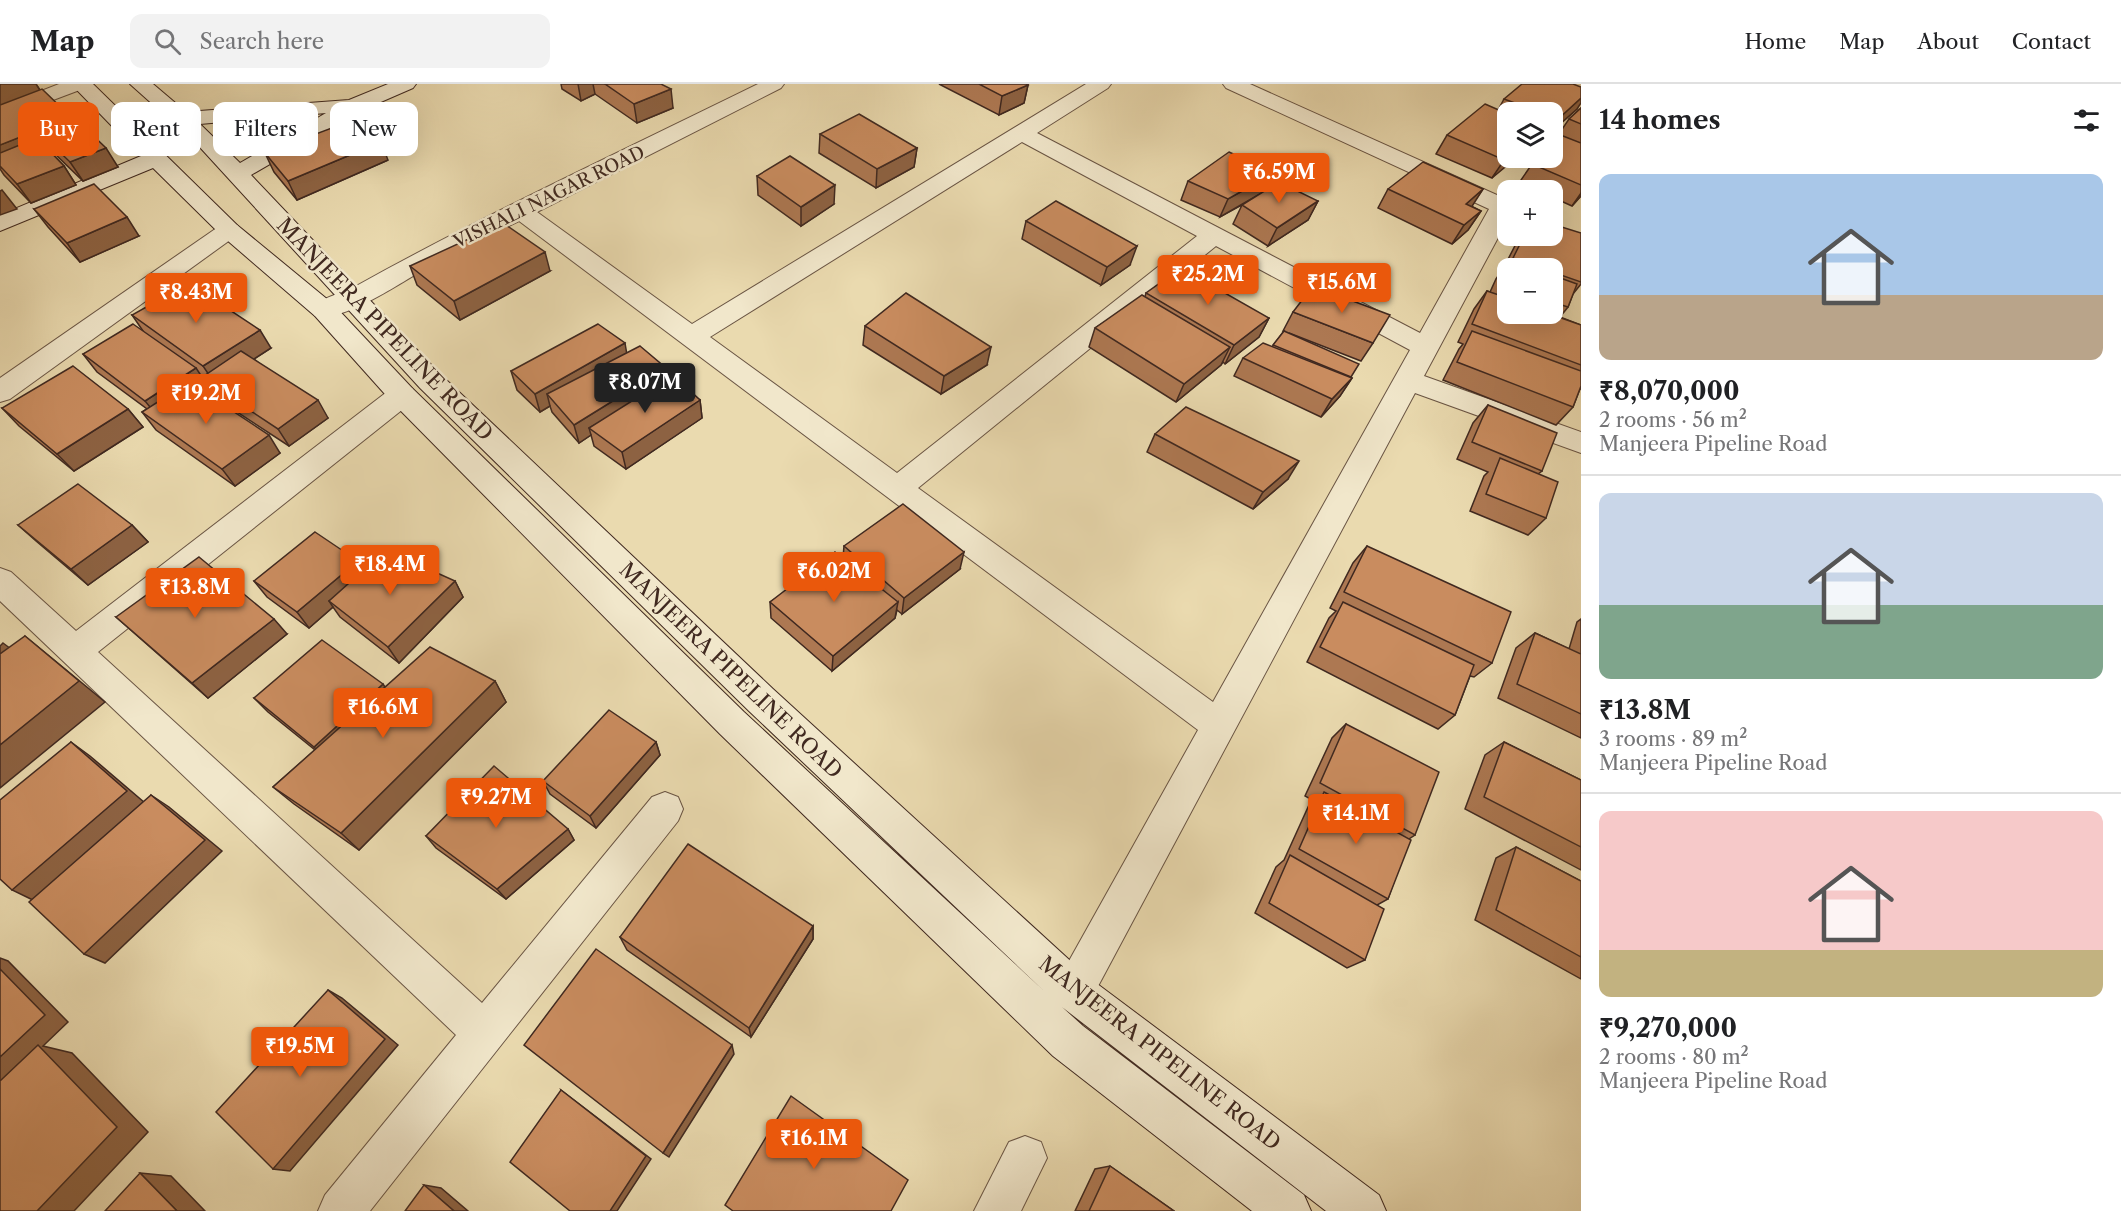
<!DOCTYPE html>
<html lang="en">
<head>
<meta charset="utf-8">
<style>
	:root { --surface:#fff; --page:#f2f2f2; --text:#202124; --muted:#757577; --line:#e0e0e0; --accent:#ea580c }
	body { margin:0; font-family:"Libre Caslon Text",serif; background:var(--page); color:var(--text); height:100vh; display:flex; flex-direction:column; font-size:22px; white-space:nowrap }
	* { box-sizing:border-box; margin:0 }
	p { font-size:20px; color:var(--muted) }
	.icon { flex:none; width:33px; height:33px; fill:none; stroke:currentColor; stroke-width:2; stroke-linecap:round; stroke-linejoin:round }
	.map { position:relative; flex:1; overflow:hidden }
	.details { display:flex; flex-direction:column; background:var(--surface); width:540px }
	.details>* { flex:none }
	.top-card { position:absolute; left:18px; top:18px; width:570px; height:54px; display:flex; gap:12px }
	.controls { position:absolute; left:1497px; top:18px; display:grid; gap:12px }
	.controls a { display:grid; place-items:center; width:66px; height:66px; border-radius:12px; background:var(--surface); box-shadow:0 6px 24px #0002; font-size:30px }
	.price { position:absolute; translate:-50% -51px; padding:0 14px; border-radius:6px; background:var(--accent); color:#fff; font-size:20px; line-height:39px; filter:drop-shadow(0 2px 3px #0008) }
	.price::after { content:''; position:absolute; left:50%; top:36px; width:18px; height:14px; margin-left:-9px; background:inherit; clip-path:polygon(0 0,100% 0,50% 100%) }
	.price.selected { background:#222; color:#fff }
	ul { padding:0; list-style:none }
	li { display:grid; align-content:center; gap:12px; height:318px; padding:0 18px }
	li+li { border-top:2px solid var(--line) }
	li span { display:grid; place-items:center; height:186px; border-radius:12px; color:#555 }
	li>.icon { margin-inline-start:auto }
	span .icon { width:108px; height:108px; fill:#fffc; stroke-width:1 }
	li b { font-size:26px }
	h2 { display:flex; justify-content:space-between; align-items:center; height:72px; padding:0 18px; font-size:26px }
	.tag { padding:0 21px; border-radius:12px; background:var(--surface); box-shadow:0 6px 24px #0002; font-size:21px; line-height:54px }
	.tag.selected { background:var(--accent); color:#fff }
	header { display:flex; align-items:center; gap:36px; box-sizing:border-box; height:84px; padding:0 30px; background:var(--surface); border-bottom:2px solid var(--line) }
	header strong { font-size:28px }
	nav { display:flex; gap:33px; margin-inline-start:auto; font-size:21px }
	.search { width:420px; height:54px; background:var(--page); display:flex; align-items:center; gap:15px; box-sizing:border-box; padding:0 21px; border-radius:12px; color:var(--muted); font-size:22px }
	main { display:flex; flex:1; min-height:0 }
	.map>svg:first-child { display:block }
	.lines { fill:none; stroke-linecap:round; stroke-linejoin:round }
	.street-casing { stroke:#6a5544; stroke-width:2 }
	.secondary-casing { stroke:#402920; stroke-width:2 }
	.street { fill:#f1e7cb; fill-rule:evenodd }
	.secondary { fill:#f1e7cb; fill-rule:evenodd }
	.wall { fill:#ad7852; stroke:#402920; stroke-width:1.5; fill-rule:evenodd }
	.shaded-wall { fill:#8d6242; stroke:#402920; stroke-width:1.5 }
	.building { fill:#c98c5f; stroke:#402920; stroke-width:1.5 }
	.labels { text-anchor:middle; dominant-baseline:central; stroke-width:5; stroke-linejoin:round; paint-order:stroke }
	.far-street-label { font-size:18px; fill:#402920; stroke:#f1e7cb }
	.street-label { font-size:21px; fill:#402920; stroke:#f1e7cb }
</style>
</head>
<body>
<header>
<strong>Map</strong>
<div class="search"><svg class="icon" aria-label="search" viewBox="0 0 24 24"><circle cx="10" cy="10" r="6"/><path d="M15 15l6 6"/></svg>Search here</div>
<nav><a>Home</a><a>Map</a><a>About</a><a>Contact</a></nav>
</header>
<main>
<div class="map">
<svg width="1581" height="1127" viewBox="0 0 1581 1127">
	<rect width="100%" height="100%" fill="#eadaaf"/>
	<filter id="stains"><feTurbulence type="fractalNoise" baseFrequency=".00333" numOctaves="4"/><feColorMatrix values="0 0 0 0 .2 0 0 0 0 .09 0 0 0 0 .02 0 0 0 .5 -.17"/></filter>
	<radialGradient id="worn" r=".72"><stop offset=".6" stop-color="#630" stop-opacity="0"/><stop offset="1" stop-color="#630" stop-opacity=".3"/></radialGradient>
	<g class="lines">
		<!-- street casing -->
		<g class="street-casing">
			<g id="street">
				<polygon points="59,0 88,0 85,4 0,36 0,23"/>
				<path d="M758,0h26l-3,4 -244,124 155,112 394,-240h25l-3,4 -71,45 383,200 69,-124 -263,-121 -3,-4h27l258,116v19l-84,157 157,56v21l-166,-60 -327,612 -14,6 -14,-6 -6,-14 6,-14 138,-247 -679,-509c-27,13 -53,26 -79,39 -28,15 -96,64 -125,56l-4,-6c8,-13 34,-17 47,-25 130,-72 266,-135 400,-201zM1022,58l175,94 -300,237 -187,-136zM1216,162l194,104 -197,352 -295,-214z"/>
				<polygon points="229,139 237,141 241,146 237,151 10,315 0,318 0,294 221,141"/>
				<polygon points="402,301 412,304 416,311 412,318 98,568 482,919 652,713 665,708 678,713 683,725 678,737 370,1127 318,1127 325,1111 456,951 0,517 0,484 11,488 76,547 392,304"/>
				<polygon points="1025,1052 1041,1058 1047,1074 1021,1127 974,1127 1009,1058"/>
			</g>
		</g>
		<!-- secondary casing -->
		<g class="secondary-casing">
			<path id="secondary" d="M71,0h22l144,141 96,79 79,84 332,324 300,279 -295,-280 -329,-323 -224,-245 -66,-59h23l33,28 163,-12 39,-16h28l-3,4 -46,20 -116,67 189,199 333,315 315,288 291,218 7,16h-60l-264,-204 21,19 221,169 7,16h-59l-199,-155 -333,-322 -328,-332 -77,-86 -94,-81 -68,-67 -153,63v-16l141,-59zM326,29l-86,50 -40,-39z"/>
		</g>
		<!-- street -->
		<use href="#street" class="street"/>
		<!-- secondary -->
		<use href="#secondary" class="secondary"/>
	</g>
	<!-- wall -->
	<g class="wall">
		<polygon points="0,0 36,0 40,6 74,38 118,83 83,97 54,69 51,65 48,66 64,82 76,101 31,119 4,91 0,85"/>
		<polygon points="561,0 661,0 673,24 637,39 595,10 581,17 562,5"/>
		<polygon points="939,0 1026,0 1028,1 1024,19 999,31"/>
		<polygon points="1504,15 1577,25 1552,47 1552,28 1508,28 1508,74 1492,94 1436,70 1447,51 1498,26"/>
		<polygon points="1581,24 1581,112 1572,122 1552,113 1552,106 1537,106 1519,99 1532,80 1559,55 1556,54 1569,35"/>
		<polygon points="820,50 917,64 914,83 876,104 819,69"/>
		<polygon points="265,69 388,76 297,116 274,88"/>
		<polygon points="757,92 834,120 801,142 758,111"/>
		<polygon points="1188,97 1266,106 1318,117 1308,136 1268,162 1233,140 1242,121 1249,117 1220,133 1181,116"/>
		<polygon points="1388,105 1483,105 1471,122 1481,127 1468,146 1452,160 1378,124"/>
		<polygon points="34,125 139,152 80,178 48,143"/>
		<polygon points="1026,137 1130,181 1101,201 1022,155"/>
		<path d="M1581,149v51l-8,10 -5,13 -8,10 21,8v64h-1l-7,18 -17,18 -113,-45 16,-31 4,-5 -5,-2 16,-33 13,-18 3,1 6,-13 7,-10 17,-33h32zM1508,184h44v46h-44z"/>
		<polygon points="410,182 550,187 460,236 417,201"/>
		<polygon points="1146,209 1269,234 1259,253 1225,280 1223,278 1221,281 1176,318 1089,263 1095,244 1145,213"/>
		<polygon points="1293,228 1373,259 1361,277 1289,249 1352,294 1340,312 1321,333 1234,292 1243,274 1272,263 1284,247 1283,247"/>
		<polygon points="132,231 271,264 254,275 328,334 289,362 214,313 207,303 202,307 280,369 235,402 156,346 142,328 147,325 97,288 83,270 143,247"/>
		<polygon points="865,242 987,281 941,310 863,261"/>
		<polygon points="627,269 700,316 702,334 626,385 594,362 591,351 579,359 552,328 550,322 540,328 517,306 511,287"/>
		<polygon points="1488,321 1542,387 1538,390 1546,434 1528,451 1470,427 1484,392 1488,388 1457,375 1473,339"/>
		<polygon points="2,324 128,325 143,343 74,387 19,342"/>
		<polygon points="1155,350 1288,395 1253,425 1147,368"/>
		<polygon points="18,441 132,441 148,458 88,501 36,457"/>
		<polygon points="844,462 960,485 902,530 897,526 895,534 832,587 771,534 770,518 843,474"/>
		<polygon points="1367,462 1492,579 1474,593 1470,592 1455,631 1438,645 1307,578 1329,534 1336,527 1330,524 1353,479"/>
		<polygon points="364,486 455,497 463,513 399,579 340,533 333,523 309,544 267,513 254,497"/>
		<polygon points="116,533 287,550 208,614"/>
		<polygon points="1581,535 1581,654 1498,614 1516,564 1535,549 1569,565 1577,538"/>
		<polygon points="495,597 506,618 359,766 294,720 273,703 315,666 268,628 254,614 385,603"/>
		<polygon points="1346,640 1415,751 1409,755 1388,815 1377,821 1365,876 1347,884 1255,829 1276,783 1284,776 1309,721 1314,717 1305,712 1332,654"/>
		<polygon points="656,658 660,671 596,744 550,710 543,697"/>
		<polygon points="1504,658 1581,696 1581,786 1465,725 1485,671"/>
		<polygon points="568,745 574,756 506,815 436,764 426,752"/>
		<polygon points="1516,763 1581,797 1581,895 1475,836 1496,774"/>
		<polygon points="813,842 813,855 751,953 627,866 620,853"/>
		<polygon points="1110,1082 1174,1127 1075,1127 1095,1085"/>
	</g>
	<!-- shaded-wall -->
	<g class="shaded-wall">
		<polygon points="0,0 36,0 41,8 0,24"/>
		<polygon points="578,0 593,0 595,10 581,17"/>
		<polygon points="1028,1 1024,19 999,31 1002,12"/>
		<polygon points="671,5 673,24 637,39 634,20"/>
		<polygon points="1581,14 1581,19 1577,25 1552,47 1552,42 1557,36"/>
		<polygon points="71,33 83,52 42,51 51,65 2,84 0,82 0,61"/>
		<polygon points="381,58 388,76 297,116 288,97"/>
		<polygon points="106,64 118,83 83,97 70,78"/>
		<polygon points="917,64 914,83 876,104 877,85"/>
		<polygon points="1508,74 1516,74 1492,94 1504,76"/>
		<polygon points="64,82 76,101 31,119 17,100"/>
		<polygon points="1274,89 1265,107 1220,133 1228,115"/>
		<polygon points="835,101 834,120 801,142 801,123"/>
		<polygon points="1483,105 1471,124 1466,120"/>
		<polygon points="2,106 17,125 0,131 0,107"/>
		<polygon points="1581,109 1581,112 1572,122"/>
		<polygon points="1318,117 1308,136 1268,162 1277,144"/>
		<polygon points="1481,127 1468,146 1452,160 1464,141"/>
		<polygon points="127,133 139,152 80,178 67,159"/>
		<polygon points="1137,162 1130,181 1101,201 1107,183"/>
		<polygon points="545,168 550,187 460,236 454,217"/>
		<polygon points="1269,234 1259,253 1225,280 1234,261"/>
		<polygon points="260,246 271,264 215,300 203,282"/>
		<polygon points="625,259 628,277 547,310 550,322 540,328 535,310"/>
		<polygon points="991,263 987,281 941,310 944,292"/>
		<polygon points="1230,263 1221,281 1176,318 1184,300"/>
		<polygon points="196,284 204,296 201,294 207,303 159,334 145,317"/>
		<polygon points="666,284 668,302 589,344 591,351 579,359 574,341"/>
		<polygon points="1352,294 1340,312 1321,333 1332,315"/>
		<polygon points="318,316 328,334 289,362 278,345"/>
		<polygon points="700,316 702,334 626,385 622,368"/>
		<polygon points="128,325 143,343 74,387 57,370"/>
		<polygon points="269,351 280,369 235,402 222,385"/>
		<polygon points="1299,377 1288,395 1253,425 1263,408"/>
		<polygon points="132,441 148,458 88,501 71,485"/>
		<polygon points="964,468 960,485 902,530 904,514"/>
		<polygon points="358,477 369,494 329,517 333,523 309,544 297,528"/>
		<polygon points="455,497 463,513 399,579 388,563"/>
		<polygon points="898,518 895,534 832,587 833,572"/>
		<polygon points="274,535 287,550 208,614 192,599"/>
		<polygon points="25,552 105,618 0,704 0,661"/>
		<polygon points="3,559 23,574 0,593 0,562"/>
		<polygon points="495,597 506,618 359,766 341,749"/>
		<polygon points="383,600 393,615 327,676 314,663"/>
		<polygon points="71,658 90,672 145,719 35,817 12,806"/>
		<polygon points="656,658 660,671 596,744 590,732"/>
		<polygon points="151,711 169,723 222,767 105,879 84,870"/>
		<polygon points="568,745 574,756 506,815 497,805"/>
		<polygon points="813,842 813,855 751,953 749,944"/>
		<polygon points="0,874 8,877 68,938 43,962 72,969 148,1048 74,1127 37,1127 0,1004"/>
		<polygon points="328,906 342,914 398,961 290,1087 273,1085"/>
		<polygon points="732,961 734,970 669,1073 663,1069"/>
		<polygon points="561,1006 651,1075 617,1127 610,1127"/>
		<polygon points="140,1089 171,1092 205,1127 177,1127"/>
		<polygon points="424,1101 441,1104 468,1127 454,1127"/>
	</g>
	<!-- building -->
	<g class="building">
		<polygon points="605,0 661,0 671,5 634,20"/>
		<polygon points="979,0 1026,0 1028,1 1002,12"/>
		<polygon points="1522,0 1573,0 1581,3 1581,14 1557,36 1552,34 1552,28 1539,28 1504,15"/>
		<polygon points="42,5 71,33 0,61 0,21"/>
		<polygon points="1485,20 1508,30 1508,73 1504,76 1447,51"/>
		<polygon points="1581,24 1581,40 1569,35"/>
		<polygon points="859,30 917,64 877,85 820,50"/>
		<polygon points="353,36 381,58 288,97 265,69"/>
		<polygon points="78,37 106,64 70,78 42,51"/>
		<polygon points="1563,52 1581,59 1581,101 1532,80 1539,74 1552,74 1552,61"/>
		<polygon points="37,54 64,82 17,100 0,82 0,69"/>
		<polygon points="1229,68 1274,89 1228,115 1188,97"/>
		<polygon points="790,72 835,101 801,123 757,92"/>
		<polygon points="1423,78 1483,105 1466,120 1481,127 1464,141 1388,105"/>
		<polygon points="1279,98 1318,117 1277,144 1242,121"/>
		<polygon points="94,100 127,133 67,159 34,125"/>
		<polygon points="1056,117 1137,162 1107,183 1026,137"/>
		<polygon points="503,139 545,168 454,217 410,182"/>
		<polygon points="1552,140 1581,149 1581,198 1552,188 1552,184 1543,184 1513,174 1524,152 1552,152"/>
		<polygon points="1510,176 1533,184 1508,184 1508,202 1499,199"/>
		<polygon points="1181,184 1269,234 1234,261 1146,209"/>
		<polygon points="1552,191 1577,200 1568,223 1552,218"/>
		<polygon points="189,199 260,246 203,282 132,231"/>
		<polygon points="1313,202 1390,231 1373,259 1293,228"/>
		<polygon points="1487,207 1508,214 1508,230 1550,230 1581,241 1581,281 1472,240"/>
		<polygon points="906,209 991,263 944,292 865,242"/>
		<polygon points="1142,211 1230,263 1184,300 1095,244"/>
		<polygon points="133,240 196,284 145,317 83,270"/>
		<polygon points="598,240 625,259 535,310 511,287"/>
		<polygon points="1284,247 1359,280 1351,293 1273,261"/>
		<polygon points="1472,247 1581,287 1581,302 1573,323 1457,278"/>
		<polygon points="1263,259 1352,294 1332,315 1243,274"/>
		<polygon points="640,262 666,284 574,341 547,310"/>
		<polygon points="241,267 318,316 278,345 201,294"/>
		<polygon points="73,282 128,325 57,370 2,324"/>
		<polygon points="673,291 700,316 622,368 589,344"/>
		<polygon points="189,298 269,351 222,385 142,328"/>
		<polygon points="1488,321 1557,349 1542,387 1472,358"/>
		<polygon points="1186,323 1299,377 1263,408 1155,350"/>
		<polygon points="1500,374 1558,398 1546,434 1486,410"/>
		<polygon points="78,400 132,441 71,485 18,441"/>
		<polygon points="903,420 964,468 904,514 844,462"/>
		<polygon points="315,448 358,477 297,528 254,497"/>
		<polygon points="1367,462 1511,528 1492,579 1344,508"/>
		<polygon points="386,466 455,497 388,563 329,517"/>
		<polygon points="835,468 898,518 833,572 770,518"/>
		<polygon points="199,473 274,535 192,599 116,533"/>
		<polygon points="1343,518 1474,581 1455,631 1320,563"/>
		<polygon points="1535,549 1581,570 1581,630 1517,600"/>
		<polygon points="25,552 79,597 0,661 0,570"/>
		<polygon points="322,556 383,600 314,663 254,614"/>
		<polygon points="430,563 495,597 341,749 273,703"/>
		<polygon points="609,626 656,658 590,732 543,697"/>
		<polygon points="1346,640 1439,688 1415,751 1320,699"/>
		<polygon points="71,658 127,707 12,806 0,795 0,716"/>
		<polygon points="1504,658 1581,696 1581,763 1484,713"/>
		<polygon points="494,682 568,745 497,805 426,752"/>
		<polygon points="1324,708 1411,756 1388,815 1299,765"/>
		<polygon points="151,711 205,756 84,870 29,818"/>
		<polygon points="688,760 813,842 749,944 620,853"/>
		<polygon points="1516,763 1581,797 1581,873 1496,826"/>
		<polygon points="1290,771 1384,825 1365,876 1269,819"/>
		<polygon points="596,865 732,961 663,1069 524,961"/>
		<polygon points="0,885 45,931 0,973"/>
		<polygon points="328,906 385,955 273,1085 216,1028"/>
		<polygon points="38,961 117,1043 37,1127 0,1127 0,997"/>
		<polygon points="561,1006 646,1072 610,1127 570,1127 510,1078"/>
		<polygon points="791,1012 908,1096 891,1127 733,1127 725,1121"/>
		<polygon points="1110,1082 1174,1127 1089,1127"/>
		<polygon points="140,1089 177,1127 105,1127"/>
		<polygon points="424,1101 454,1127 405,1127"/>
	</g>
	<g class="labels">
		<!-- far-street labels -->
		<g class="far-street-label">
			<text transform="translate(549 113) rotate(-26)">VISHALI NAGAR ROAD</text>
		</g>
		<!-- street labels -->
		<g class="street-label">
			<text transform="translate(385 245) rotate(46)">MANJEERA PIPELINE ROAD</text>
			<text transform="translate(731 586) rotate(44)">MANJEERA PIPELINE ROAD</text>
			<text transform="translate(1160 969) rotate(38)">MANJEERA PIPELINE ROAD</text>
		</g>
	</g>
	<rect width="100%" height="100%" filter="url(#stains)"/>
	<rect width="100%" height="100%" fill="url(#worn)"/>
</svg>
<div class="controls">
<a><svg class="icon" aria-label="layers" viewBox="0 0 24 24"><path d="M12 4l9 5-9 5-9-5zM3 14l9 5 9-5"/></svg></a>
<a>+</a>
<a>−</a>
</div>
<b class="price" style="left:1279px;top:120px">₹6.59M</b>
<b class="price" style="left:1208px;top:222px">₹25.2M</b>
<b class="price" style="left:1342px;top:230px">₹15.6M</b>
<b class="price" style="left:196px;top:240px">₹8.43M</b>
<b class="price selected" style="left:645px;top:330px">₹8.07M</b>
<b class="price" style="left:206px;top:341px">₹19.2M</b>
<b class="price" style="left:390px;top:512px">₹18.4M</b>
<b class="price" style="left:834px;top:519px">₹6.02M</b>
<b class="price" style="left:195px;top:535px">₹13.8M</b>
<b class="price" style="left:383px;top:655px">₹16.6M</b>
<b class="price" style="left:496px;top:745px">₹9.27M</b>
<b class="price" style="left:1356px;top:761px">₹14.1M</b>
<b class="price" style="left:300px;top:994px">₹19.5M</b>
<b class="price" style="left:814px;top:1086px">₹16.1M</b>
<div class="top-card">
<a class="tag selected">Buy</a>
<a class="tag">Rent</a>
<a class="tag">Filters</a>
<a class="tag">New</a>
</div>
</div>
<section class="details">
<h2>14 homes<svg class="icon" aria-label="filters" viewBox="0 0 24 24"><path d="M4 7h16M4 17h16"/><circle cx="9" cy="7" r="2"/><circle cx="15" cy="17" r="2"/></svg></h2>
<ul>
<li><span style="background:linear-gradient(#a9c7e8 65%,#b9a48a 0)"><svg class="icon" aria-label="home" viewBox="0 0 24 24"><path d="M3 11l9-7 9 7M6 9v11h12V9"/></svg></span><div><b>₹8,070,000</b><p>2 rooms · 56 m²</p><p>Manjeera Pipeline Road</p></div></li>
<li><span style="background:linear-gradient(#c9d6e8 60%,#7fa58c 0)"><svg class="icon" aria-label="home" viewBox="0 0 24 24"><path d="M3 11l9-7 9 7M6 9v11h12V9"/></svg></span><div><b>₹13.8M</b><p>3 rooms · 89 m²</p><p>Manjeera Pipeline Road</p></div></li>
<li><span style="background:linear-gradient(#f6c9c9 75%,#c2b280 0)"><svg class="icon" aria-label="home" viewBox="0 0 24 24"><path d="M3 11l9-7 9 7M6 9v11h12V9"/></svg></span><div><b>₹9,270,000</b><p>2 rooms · 80 m²</p><p>Manjeera Pipeline Road</p></div></li>
</ul>
</section>
</main>
</body>
</html>
